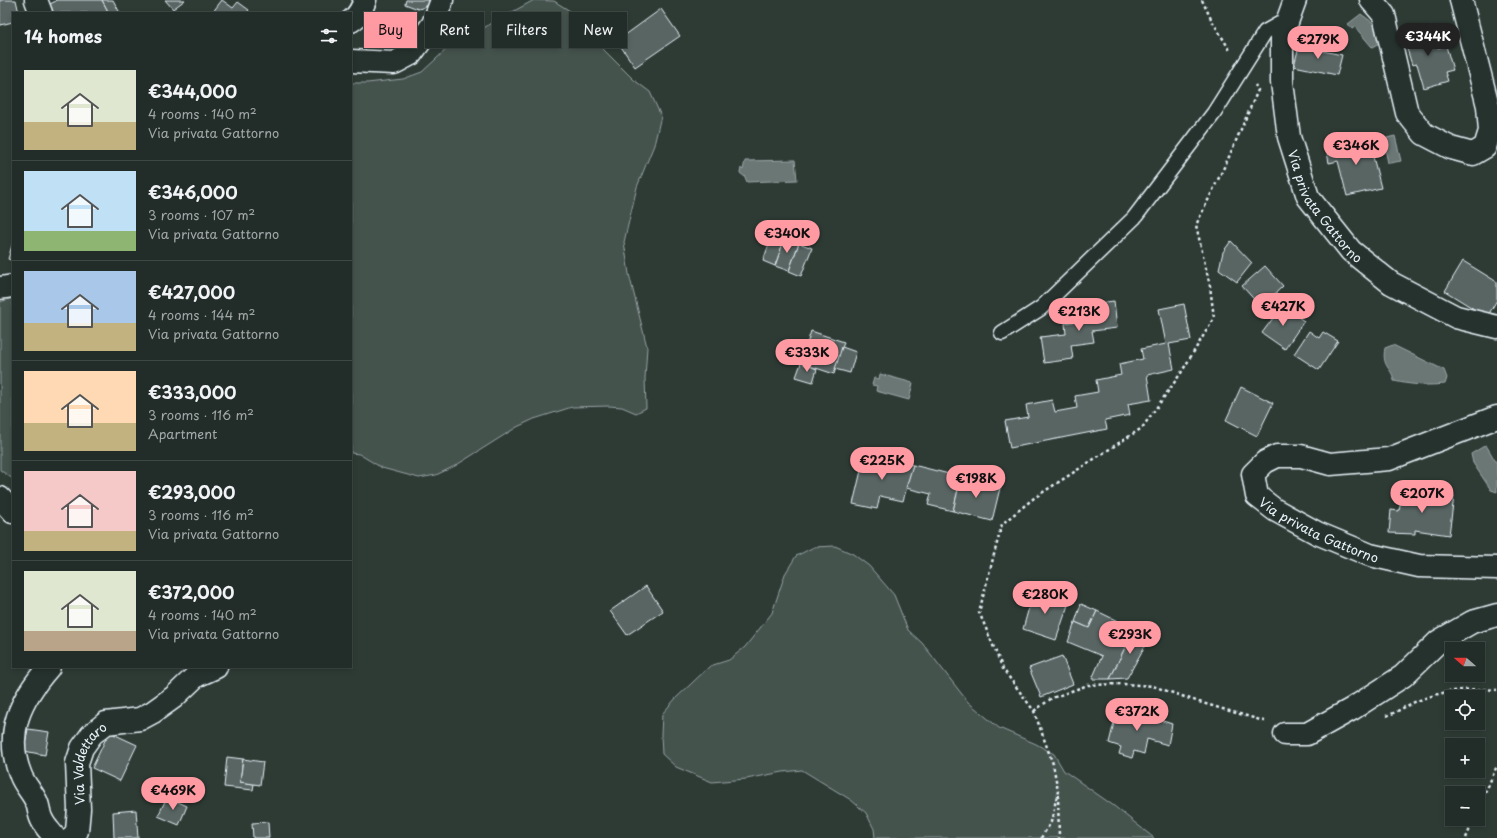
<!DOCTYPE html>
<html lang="en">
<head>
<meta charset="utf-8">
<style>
	:root { --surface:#222c28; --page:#2a3430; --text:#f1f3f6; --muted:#a2a7a8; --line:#3f4845; --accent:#ff9aa2 }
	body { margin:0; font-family:"Playpen Sans",sans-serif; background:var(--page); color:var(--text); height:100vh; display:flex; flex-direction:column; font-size:15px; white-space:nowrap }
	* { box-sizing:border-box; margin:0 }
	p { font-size:13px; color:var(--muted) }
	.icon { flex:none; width:22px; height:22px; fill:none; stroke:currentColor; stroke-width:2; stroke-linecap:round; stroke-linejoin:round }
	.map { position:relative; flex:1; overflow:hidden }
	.drawer { position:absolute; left:12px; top:12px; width:340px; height:656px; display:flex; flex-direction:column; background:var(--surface); border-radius:0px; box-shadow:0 2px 6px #0003,0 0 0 1px var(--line) }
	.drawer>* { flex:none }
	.banner { position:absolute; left:364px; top:12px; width:380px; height:36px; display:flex; gap:8px }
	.needle { width:26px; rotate:290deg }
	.controls { position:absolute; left:1445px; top:642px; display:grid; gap:8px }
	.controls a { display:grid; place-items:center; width:40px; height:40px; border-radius:0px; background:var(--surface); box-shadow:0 2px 6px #0003,0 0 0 1px var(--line); font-size:20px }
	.price { position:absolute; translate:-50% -34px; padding:0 9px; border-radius:14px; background:var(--accent); color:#111; font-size:13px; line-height:26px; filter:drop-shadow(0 1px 2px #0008) }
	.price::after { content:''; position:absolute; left:50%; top:24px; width:12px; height:9px; margin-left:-6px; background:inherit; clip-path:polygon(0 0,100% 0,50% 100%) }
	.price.on { background:#222; color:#fff }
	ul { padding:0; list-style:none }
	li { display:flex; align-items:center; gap:12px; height:100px; padding:0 12px }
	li+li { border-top:1px solid var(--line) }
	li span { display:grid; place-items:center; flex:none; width:112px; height:80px; border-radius:0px; color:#555 }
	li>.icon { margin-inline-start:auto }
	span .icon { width:48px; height:48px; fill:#fffc; stroke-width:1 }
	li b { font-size:17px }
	h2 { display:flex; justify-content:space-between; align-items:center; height:48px; padding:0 12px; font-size:17px }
	.tag { padding:0 14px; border-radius:0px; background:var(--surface); box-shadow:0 2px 6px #0003,0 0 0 1px var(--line); font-size:14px; line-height:36px }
	.tag.on { background:var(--accent); color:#111 }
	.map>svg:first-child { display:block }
	.green { fill:#45524e; stroke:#96a2a3 }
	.water { fill:#6b7775; stroke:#9da8a9 }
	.building { fill:#596563; stroke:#e8f1f8 }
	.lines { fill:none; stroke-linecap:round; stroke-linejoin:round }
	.lane-casing { stroke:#e8f1f8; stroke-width:17 }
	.street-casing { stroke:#e8f1f8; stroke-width:25 }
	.path { stroke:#e8f1f8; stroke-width:2.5; stroke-dasharray:3 3; stroke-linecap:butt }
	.lane { stroke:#26332d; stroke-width:14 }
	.street { stroke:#26332d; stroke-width:22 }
	.labels { text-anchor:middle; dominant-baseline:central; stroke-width:4; stroke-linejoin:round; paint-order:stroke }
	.street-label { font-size:13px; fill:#e8f1f8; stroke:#26332d }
</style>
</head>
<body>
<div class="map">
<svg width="1497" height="838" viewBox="0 0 1497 838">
	<rect width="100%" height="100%" fill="#2e3b35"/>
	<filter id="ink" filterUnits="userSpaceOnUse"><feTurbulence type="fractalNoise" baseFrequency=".025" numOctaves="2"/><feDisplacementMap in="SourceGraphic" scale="8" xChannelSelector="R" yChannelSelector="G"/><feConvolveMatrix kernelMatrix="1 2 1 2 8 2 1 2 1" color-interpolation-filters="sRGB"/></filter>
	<g filter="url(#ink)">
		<!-- green -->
		<g class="green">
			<polygon points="534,0 554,1 570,11 594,40 634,80 650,92 661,116 654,145 637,187 624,242 629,274 647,347 645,378 646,408 636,413 622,407 609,406 572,407 534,419 517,427 455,466 436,475 419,478 382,468 359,454 351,453 351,83 367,83 403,79 422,72 449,47"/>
			<polygon points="13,298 13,479 0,470 0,302"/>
			<polygon points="835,546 853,554 869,566 894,595 908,630 922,643 968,702 999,728 1036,744 1054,754 1064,771 1114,806 1154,838 875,838 874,829 866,813 851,800 802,770 783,772 746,779 712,782 676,767 662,754 661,735 662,714 676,698 710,666 729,660 745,647 772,613 785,574 796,556 814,547"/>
		</g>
		<!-- water -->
		<g class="water">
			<polygon points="1361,14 1376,25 1383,41 1372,47 1355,27 1352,29 1348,24"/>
			<polygon points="1395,136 1401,161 1390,163 1388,163 1383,139"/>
			<polygon points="795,160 797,180 747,182 745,177 740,173 741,168 743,170 745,161"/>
			<path d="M1393,345l51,25 3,8 -2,6c-18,2 -33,1 -51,-3 -1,-13 -13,-13 -9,-33z"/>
			<polygon points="880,374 913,383 909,400 876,391 877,386 872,385 874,378 879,379"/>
			<polygon points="1486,445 1497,464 1497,492 1491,490 1473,463 1471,454"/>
		</g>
		<!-- building -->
		<g class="building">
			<polygon points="0,0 16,0 19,13 13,13 13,22 0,25"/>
			<polygon points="55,0 102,0 109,13 50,13 46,6 56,1"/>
			<polygon points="102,0 113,0 120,13 109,13"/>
			<polygon points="165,0 185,0 173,9"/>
			<polygon points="222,0 233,8 238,2 249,10 247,13 212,13"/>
			<polygon points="406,0 431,0 428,5 422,8 418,9 405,4"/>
			<polygon points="661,9 680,36 635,67 617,41"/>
			<polygon points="1432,27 1438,48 1446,46 1453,70 1445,72 1448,81 1424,88 1417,64 1412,65 1403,36"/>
			<polygon points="1299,46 1342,55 1337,75 1294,66"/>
			<polygon points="1368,137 1381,188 1347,196 1338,161 1329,163 1326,147"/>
			<polygon points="773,233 785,237 775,266 763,261"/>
			<polygon points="785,237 799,243 789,271 775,266"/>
			<polygon points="1231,241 1252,263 1237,282 1219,269 1223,252"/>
			<polygon points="13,242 13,261 8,259"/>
			<polygon points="799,243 812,248 801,276 789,271"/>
			<polygon points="1463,261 1497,282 1497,300 1487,317 1445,291"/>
			<polygon points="1265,266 1283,286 1261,307 1242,286"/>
			<polygon points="1114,301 1117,328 1092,331 1094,342 1071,345 1073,359 1044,363 1040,337 1066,334 1065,323 1086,320 1084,305"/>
			<polygon points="1184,304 1191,340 1169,344 1174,369 1147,375 1151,400 1128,404 1130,415 1105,420 1107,429 1010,448 1005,421 1028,417 1026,405 1052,400 1055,412 1077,408 1075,396 1098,392 1096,380 1121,375 1119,364 1143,359 1141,349 1166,344 1159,309"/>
			<polygon points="1282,306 1304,321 1285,349 1262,333"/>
			<polygon points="811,331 844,342 834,374 801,363"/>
			<polygon points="1309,331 1319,338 1323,332 1338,341 1319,370 1294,354"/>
			<polygon points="842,347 856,352 850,373 835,369"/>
			<polygon points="801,363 817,369 813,382 796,377"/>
			<polygon points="1241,387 1273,403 1257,436 1226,420"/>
			<polygon points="865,454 913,465 903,501 880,496 877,509 853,504"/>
			<polygon points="913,465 961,477 953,511 928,505 931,494 906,488"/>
			<polygon points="962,472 1002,481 1000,488 961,477"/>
			<polygon points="961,477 1000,488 992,521 953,511"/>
			<polygon points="1403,490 1454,496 1449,535 1415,530 1415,534 1389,533 1391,510 1399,511"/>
			<polygon points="646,586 663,611 627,635 610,611"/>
			<polygon points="1034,589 1069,602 1056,640 1023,629"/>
			<polygon points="1081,604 1097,611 1089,628 1075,622"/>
			<polygon points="1097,611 1134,629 1110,679 1092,679 1102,656 1068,642 1075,622 1089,628"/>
			<polygon points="1134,629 1150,637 1127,678 1110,679"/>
			<polygon points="1062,656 1073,684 1041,697 1029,668"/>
			<polygon points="1118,706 1172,724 1168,745 1147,739 1144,754 1134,751 1132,758 1119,754 1121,747 1109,743"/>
			<polygon points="28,729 49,732 45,755 24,751"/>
			<polygon points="109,732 137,745 120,781 92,768"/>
			<polygon points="227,757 243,759 240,782 254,784 253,790 224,787"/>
			<polygon points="243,759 263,762 260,785 240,782"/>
			<polygon points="167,797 187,806 179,825 158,816"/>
			<polygon points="136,810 138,838 114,838 113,812"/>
			<polygon points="268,822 269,838 253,838 252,823"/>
		</g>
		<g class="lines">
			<!-- lane casing -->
			<g class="lane-casing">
				<polyline id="lane" points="1002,333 1041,308 1134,218 1214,113 1265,32 1288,19"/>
			</g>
			<!-- street casing -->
			<g class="street-casing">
				<g id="street">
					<polyline points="36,0 41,13"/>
					<path id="s1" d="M1295,0l-13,36v46l7,55 19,60 43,54 40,32 65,34 41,10"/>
					<polyline points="1371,0 1384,15 1407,113 1424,134 1451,148 1473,154 1485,147 1490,131 1488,106 1461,0"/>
					<path d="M351,21c8,-5 11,-13 14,-21"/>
					<polyline points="351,61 394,63 411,54 433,24 442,0"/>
					<polyline points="0,288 13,286"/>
					<path id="s2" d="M1497,417l-108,42 -59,5 -29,-8h-24l-12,6 -12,12 4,22 18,14 42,23 53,22 49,11 78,2"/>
					<polyline points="0,498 13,512"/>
					<path d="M49,667c-28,32 -46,66 -28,109 4,10 12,17 16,27 2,5 2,12 5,17 3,7 9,12 13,18"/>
					<polyline points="1285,734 1307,734 1352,709 1403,676 1439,641 1472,622 1497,615"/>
					<path id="s3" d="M72,838l5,-7 2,-22 -2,-46 5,-15 10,-14 14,-11 34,-4 13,-7 21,-15 22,-21 20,-9"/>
				</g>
			</g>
			<!-- path -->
			<g class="path">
				<polyline points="1202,0 1211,19 1231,52"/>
				<polyline points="1034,711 1052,698 1088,685 1124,684 1153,686 1199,702 1267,722"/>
				<path d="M1386,716c12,-4 22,-12 34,-16 25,-10 50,-12 77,-10"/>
				<polyline points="1058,795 1059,838"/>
				<polyline points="1478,809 1497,766"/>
				<polyline points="1041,838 1051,822 1058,791 1053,764 1034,711 1003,669 979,612 1002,524 1034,498 1142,428 1181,373 1214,318 1210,286 1196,225 1228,159 1258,90 1255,85"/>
				<polyline points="1466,838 1474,819"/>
			</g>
			<!-- lane -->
			<use href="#lane" class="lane"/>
			<!-- street -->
			<use href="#street" class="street"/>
		</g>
	</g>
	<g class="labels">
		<!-- street labels -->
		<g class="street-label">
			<text stroke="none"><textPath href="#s1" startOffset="219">Via privata Gattorno</textPath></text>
			<text stroke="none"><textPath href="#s2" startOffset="353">Via privata Gattorno</textPath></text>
			<text stroke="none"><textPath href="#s3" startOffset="80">Via Valdettaro</textPath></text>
		</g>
	</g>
</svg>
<div class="controls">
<a><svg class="needle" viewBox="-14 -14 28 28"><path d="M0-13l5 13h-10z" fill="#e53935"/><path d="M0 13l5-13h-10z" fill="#a2a7a8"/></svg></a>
<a><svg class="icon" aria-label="locate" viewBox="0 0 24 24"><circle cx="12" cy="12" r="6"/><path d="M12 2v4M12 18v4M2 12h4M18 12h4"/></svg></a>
<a>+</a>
<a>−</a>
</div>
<b class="price on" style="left:1428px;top:57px">€344K</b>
<b class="price" style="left:1318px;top:60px">€279K</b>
<b class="price" style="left:1356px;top:166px">€346K</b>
<b class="price" style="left:787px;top:254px">€340K</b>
<b class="price" style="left:1283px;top:327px">€427K</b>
<b class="price" style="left:1079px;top:332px">€213K</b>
<b class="price" style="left:807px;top:373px">€333K</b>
<b class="price" style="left:882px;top:481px">€225K</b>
<b class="price" style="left:976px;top:499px">€198K</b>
<b class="price" style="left:1422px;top:514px">€207K</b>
<b class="price" style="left:1045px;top:615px">€280K</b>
<b class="price" style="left:1130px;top:655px">€293K</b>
<b class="price" style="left:1137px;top:732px">€372K</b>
<b class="price" style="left:173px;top:811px">€469K</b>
<div class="banner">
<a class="tag on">Buy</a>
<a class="tag">Rent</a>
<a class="tag">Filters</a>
<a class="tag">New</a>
</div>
<section class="drawer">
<h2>14 homes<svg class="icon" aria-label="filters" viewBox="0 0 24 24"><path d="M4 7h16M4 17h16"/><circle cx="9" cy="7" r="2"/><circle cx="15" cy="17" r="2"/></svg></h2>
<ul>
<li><span style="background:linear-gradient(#dfe7d0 65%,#c2b280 0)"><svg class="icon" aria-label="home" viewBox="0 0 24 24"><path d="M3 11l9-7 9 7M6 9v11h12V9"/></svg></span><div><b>€344,000</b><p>4 rooms · 140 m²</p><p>Via privata Gattorno</p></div></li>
<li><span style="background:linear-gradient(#bfe0f5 75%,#8fb573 0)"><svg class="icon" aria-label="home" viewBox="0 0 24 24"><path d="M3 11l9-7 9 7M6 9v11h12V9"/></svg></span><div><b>€346,000</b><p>3 rooms · 107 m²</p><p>Via privata Gattorno</p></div></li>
<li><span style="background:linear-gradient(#a9c7e8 65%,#c2b280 0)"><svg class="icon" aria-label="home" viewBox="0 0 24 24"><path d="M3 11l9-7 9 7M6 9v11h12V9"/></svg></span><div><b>€427,000</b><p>4 rooms · 144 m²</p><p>Via privata Gattorno</p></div></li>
<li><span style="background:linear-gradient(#ffd9b3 65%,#c2b280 0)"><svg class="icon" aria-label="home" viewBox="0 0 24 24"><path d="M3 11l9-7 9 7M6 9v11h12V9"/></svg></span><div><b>€333,000</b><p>3 rooms · 116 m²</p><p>Apartment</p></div></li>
<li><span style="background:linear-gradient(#f6c9c9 75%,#c2b280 0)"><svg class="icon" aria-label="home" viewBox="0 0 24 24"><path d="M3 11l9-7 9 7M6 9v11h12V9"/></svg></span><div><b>€293,000</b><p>3 rooms · 116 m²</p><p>Via privata Gattorno</p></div></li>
<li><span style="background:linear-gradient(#dfe7d0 75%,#b9a48a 0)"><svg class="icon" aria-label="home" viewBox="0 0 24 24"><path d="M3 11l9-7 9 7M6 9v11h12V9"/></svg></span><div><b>€372,000</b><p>4 rooms · 140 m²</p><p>Via privata Gattorno</p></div></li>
</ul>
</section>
</div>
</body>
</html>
